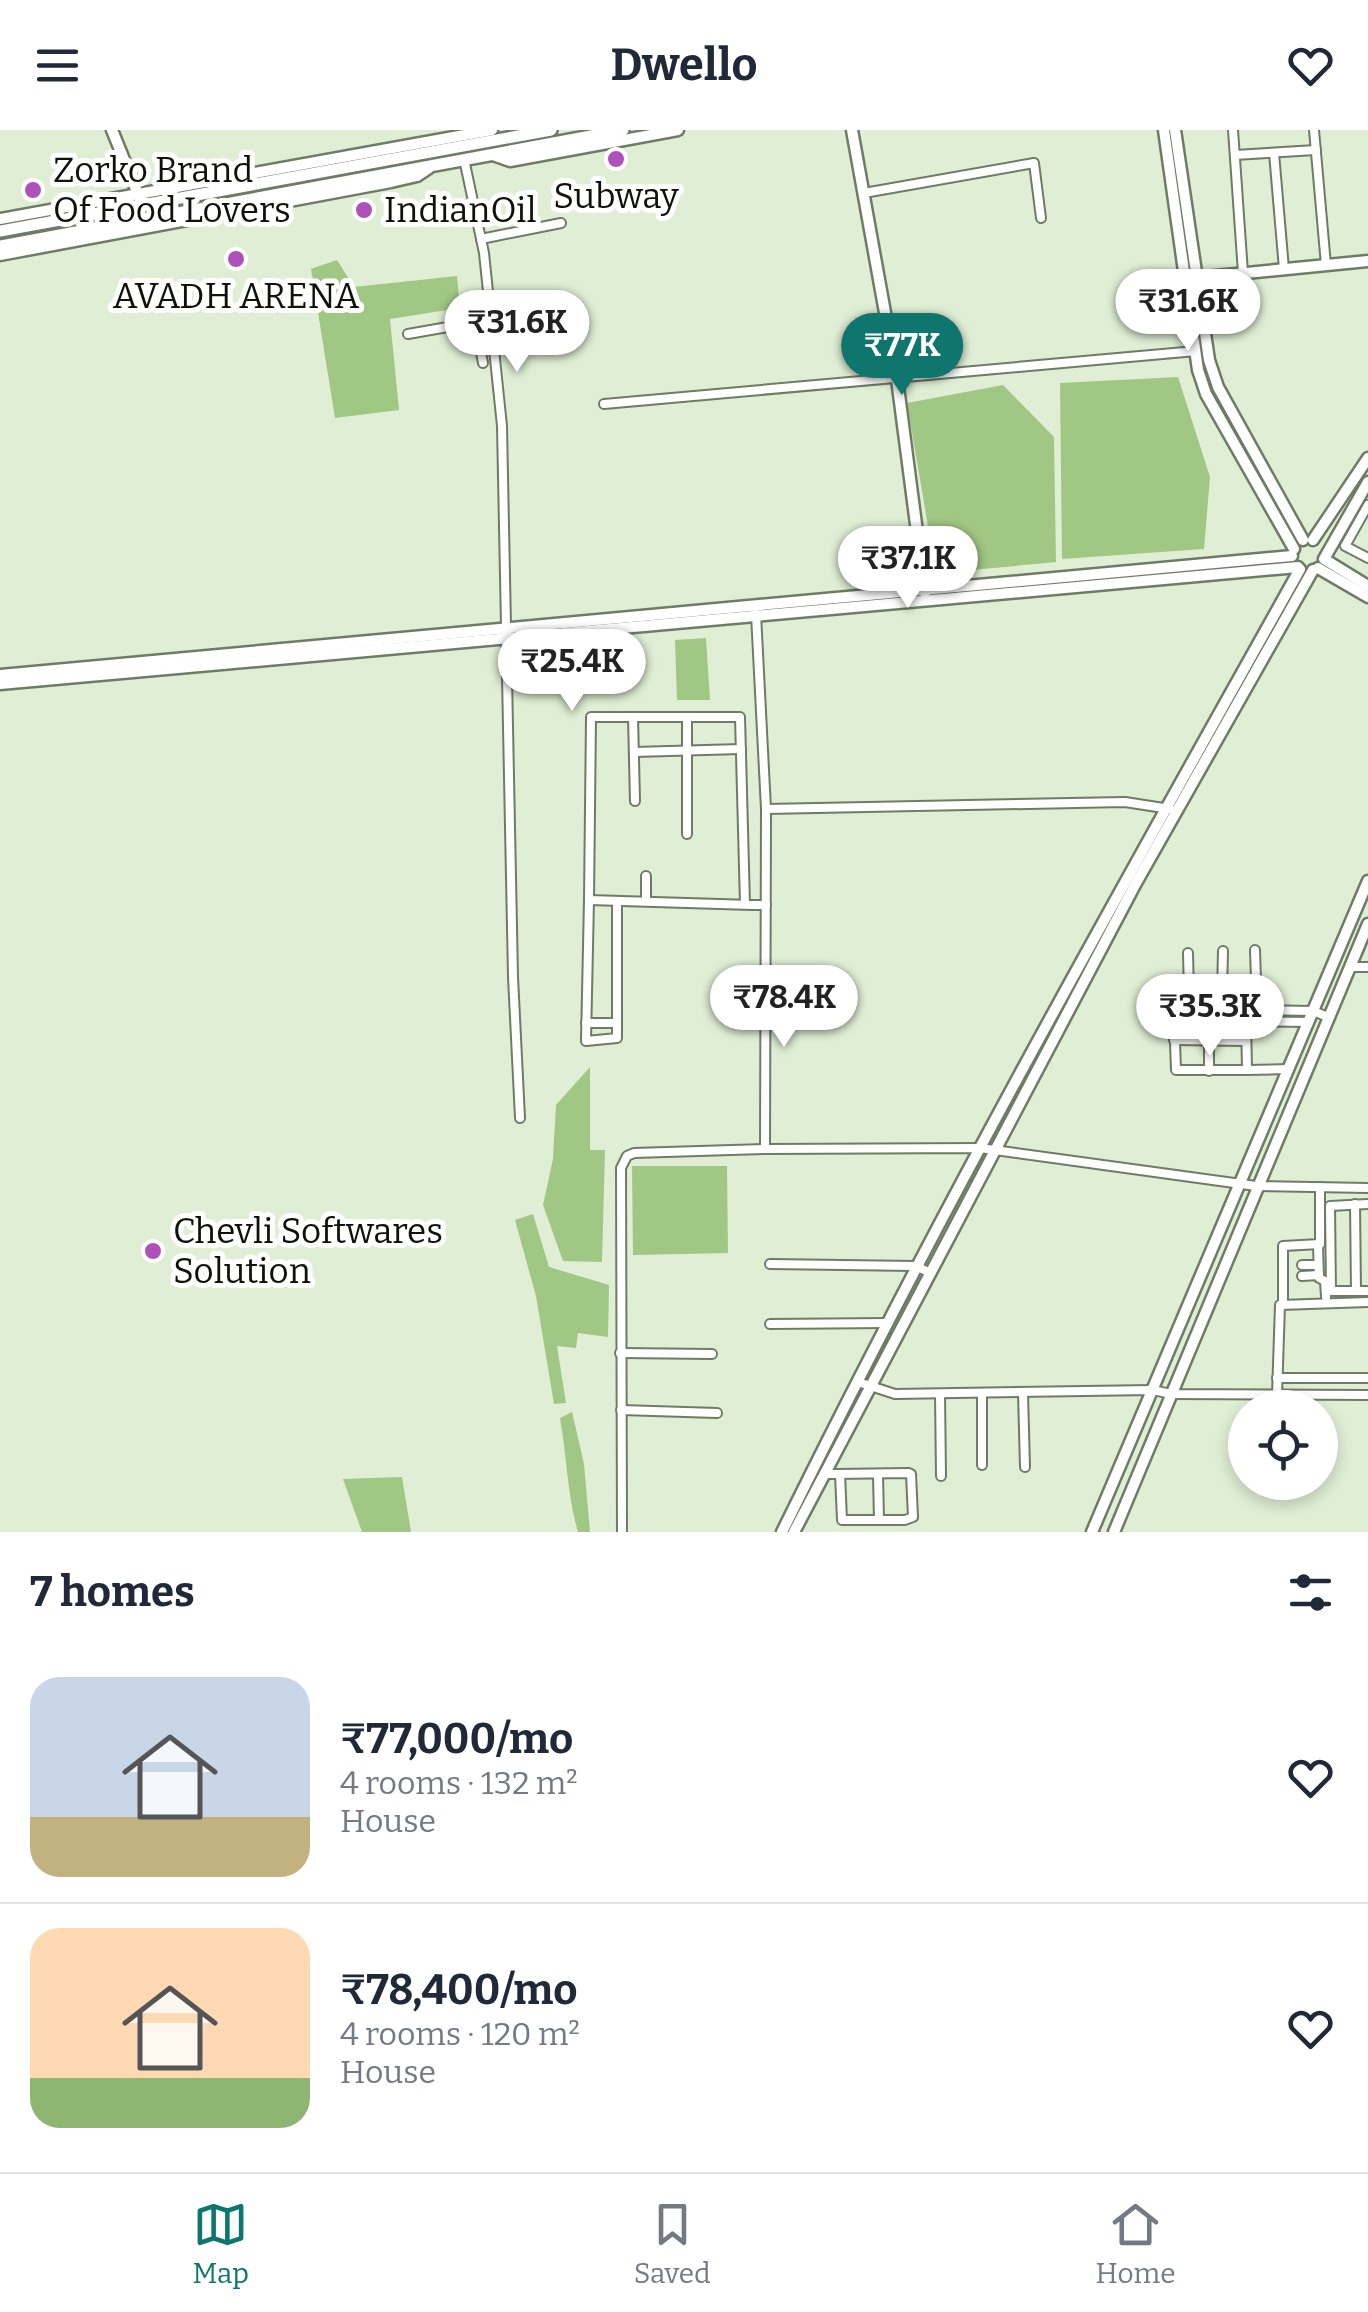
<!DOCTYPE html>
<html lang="en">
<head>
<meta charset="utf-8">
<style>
	:root { --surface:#fff; --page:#f6f6f7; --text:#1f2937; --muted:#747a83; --line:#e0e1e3; --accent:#0f766e }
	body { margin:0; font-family:Bitter,serif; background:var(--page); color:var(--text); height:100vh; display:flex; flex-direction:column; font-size:38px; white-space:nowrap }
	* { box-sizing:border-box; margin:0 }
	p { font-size:32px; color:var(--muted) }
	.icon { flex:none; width:55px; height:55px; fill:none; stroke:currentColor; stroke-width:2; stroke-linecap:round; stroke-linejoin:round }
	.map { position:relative; height:1402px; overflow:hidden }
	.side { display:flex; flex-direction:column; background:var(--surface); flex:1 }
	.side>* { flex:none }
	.buttons { position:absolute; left:1228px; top:1260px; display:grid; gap:20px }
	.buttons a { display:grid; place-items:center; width:110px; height:110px; border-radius:50%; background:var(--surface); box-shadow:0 5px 15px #0003; font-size:50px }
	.price { position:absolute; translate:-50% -85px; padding:0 22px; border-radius:35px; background:#fff; color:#222; font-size:32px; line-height:65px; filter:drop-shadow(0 2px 5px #0008) }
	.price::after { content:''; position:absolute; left:50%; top:60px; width:30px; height:22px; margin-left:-15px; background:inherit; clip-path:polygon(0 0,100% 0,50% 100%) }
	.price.on { background:var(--accent); color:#fff }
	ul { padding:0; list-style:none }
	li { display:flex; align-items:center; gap:30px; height:250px; padding:0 30px }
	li+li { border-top:2px solid var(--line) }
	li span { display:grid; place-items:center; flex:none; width:280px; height:200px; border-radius:30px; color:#555 }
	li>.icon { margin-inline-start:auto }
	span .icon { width:120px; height:120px; fill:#fffc; stroke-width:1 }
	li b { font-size:42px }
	h2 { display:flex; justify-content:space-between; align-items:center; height:120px; padding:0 30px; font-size:42px }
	header { display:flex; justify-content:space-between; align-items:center; height:130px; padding:0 30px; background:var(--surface); font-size:45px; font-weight:700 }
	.dock { display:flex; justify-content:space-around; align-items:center; height:140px; border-top:2px solid var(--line); background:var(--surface); font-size:28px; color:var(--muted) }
	.dock a { display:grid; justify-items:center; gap:5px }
	.dock .on { color:var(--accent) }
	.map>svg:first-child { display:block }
	.forest { fill:#a1c784 }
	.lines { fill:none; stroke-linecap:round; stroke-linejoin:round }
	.street-casing { stroke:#6f7c65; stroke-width:12 }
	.secondary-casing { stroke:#6f7c65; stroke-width:15 }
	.primary-casing { stroke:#6f7c65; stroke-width:16 }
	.street { stroke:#fff; stroke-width:8 }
	.secondary { stroke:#fff; stroke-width:10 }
	.primary { stroke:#fff; stroke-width:11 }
	.poi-dot { fill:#af51bb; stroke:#fff; stroke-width:4 }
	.labels { text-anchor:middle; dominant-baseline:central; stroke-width:10; stroke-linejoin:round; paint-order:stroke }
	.poi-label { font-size:35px; fill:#0e130a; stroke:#fff; text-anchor:start }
</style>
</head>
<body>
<header><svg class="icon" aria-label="menu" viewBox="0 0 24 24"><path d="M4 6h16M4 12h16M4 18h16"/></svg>Dwello<svg class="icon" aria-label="heart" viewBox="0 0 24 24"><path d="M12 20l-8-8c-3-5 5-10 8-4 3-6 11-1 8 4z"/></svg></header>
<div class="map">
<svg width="1368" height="1402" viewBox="0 0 1368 1402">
	<rect width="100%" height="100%" fill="#e0eed5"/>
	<!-- forest -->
	<g class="forest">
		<polygon points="337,130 354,157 457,146 460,178 390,189 399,280 335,288 311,139"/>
		<polygon points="1178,247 1210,347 1204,419 1062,429 1060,253"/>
		<polygon points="1003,255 1054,307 1056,432 962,441 961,405 928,396 907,273"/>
		<polygon points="706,508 710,570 677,570 675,510"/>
		<polygon points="590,937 590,1020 605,1020 602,1132 563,1131 543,1075 553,1029 556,975"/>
		<polygon points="632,1036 727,1036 728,1123 633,1125"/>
		<polygon points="533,1084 549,1137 609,1155 608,1207 578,1203 576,1218 557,1216 566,1273 554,1274 536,1166 515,1090"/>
		<path d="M572,1282l12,52 6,68h-12c-11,-37 -11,-76 -18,-114z"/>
		<polygon points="402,1347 411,1402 362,1402 343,1349"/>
	</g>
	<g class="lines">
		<!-- street casing -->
		<g class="street-casing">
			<g id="street">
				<polyline points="1233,0 1243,143"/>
				<polyline points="1314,0 1326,135"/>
				<polyline points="1274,23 1284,139"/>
				<polyline points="1235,25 1316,20"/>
				<polyline points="464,29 484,123 502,296 513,847 520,988"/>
				<polyline points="864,63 1034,33 1041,88"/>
				<polyline points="481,109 561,93"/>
				<polyline points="475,192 483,233"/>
				<polyline points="408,204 493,189"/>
				<polyline points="604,274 1196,221"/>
				<polyline points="1368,375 1345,416 1368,428"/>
				<polyline points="756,484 766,679 765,1019"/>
				<polyline points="633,587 635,671"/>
				<polyline points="634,622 741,619"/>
				<polyline points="766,679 1125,672 1170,679"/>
				<polyline points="687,704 687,588"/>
				<polyline points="589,770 586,911 617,908 617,771"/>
				<polyline points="646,771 646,746"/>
				<polyline points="745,774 740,587 591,587 589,770 752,775 766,775"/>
				<polyline points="1255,820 1257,880 1313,881 1328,887"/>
				<polyline points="1188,823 1189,862 1256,863"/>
				<polyline points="1350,837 1368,837"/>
				<polyline points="1222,863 1223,821"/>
				<polyline points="1209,883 1209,941"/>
				<polygon points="1242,883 1246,887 1247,940 1176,940 1174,884"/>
				<polyline points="1246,891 1309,892"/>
				<polyline points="586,893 617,893"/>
				<polyline points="1174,910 1246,911"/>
				<polyline points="1247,940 1289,939"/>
				<polyline points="1355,1074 1356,1161"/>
				<polyline points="1368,1074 1330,1076 1331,1161 1368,1161"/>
				<polyline points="1318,1115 1319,1148 1325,1151 1326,1167"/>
				<polyline points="770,1134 915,1136 931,1143"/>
				<polyline points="1302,1135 1318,1135"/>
				<polyline points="1302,1146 1319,1145"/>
				<polyline points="1283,1173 1283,1116 1320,1114 1320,1057"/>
				<polyline points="770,1194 886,1193"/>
				<polyline points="620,1223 712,1224"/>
				<polyline points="1277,1248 1368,1248"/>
				<polyline points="858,1252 895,1264 1153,1260 1171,1264 1368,1265"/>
				<polyline points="1023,1263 1025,1337"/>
				<polyline points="940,1264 941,1346"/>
				<polyline points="982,1264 982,1335"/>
				<polyline points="1277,1265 1280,1175 1368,1172"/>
				<polyline points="621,1280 717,1283"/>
				<polyline points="826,1344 835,1344 909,1343 911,1344 913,1387 905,1390 842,1390 840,1344"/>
				<polyline points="878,1344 879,1390"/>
				<polyline points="622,1402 621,1038 627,1026 634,1023 765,1019 980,1018 1256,1056 1368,1058"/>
			</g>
		</g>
		<!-- secondary casing -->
		<g class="secondary-casing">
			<g id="secondary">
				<polyline points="112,0 140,69"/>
				<polyline points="852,0 897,249 925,463"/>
				<polyline points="1164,0 1198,240 1206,264 1294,419"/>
				<polyline points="1175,0 1209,230 1218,257 1303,410"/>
				<polyline points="493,25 510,31 678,0"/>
				<polyline points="0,89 492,0"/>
				<polyline points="0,125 391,52 417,46 429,38"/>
				<polyline points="1195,148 1368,131"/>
				<polyline points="1368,352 1324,429 1368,456"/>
				<polyline points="1313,410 1368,328"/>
				<polyline points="1318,438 1368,467"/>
				<polyline points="0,545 1292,426"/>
				<polyline points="0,554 1298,437"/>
				<path d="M782,1402c161,-328 340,-645 518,-963"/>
				<polyline points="794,1402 1136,753 1313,440"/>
				<polyline points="1092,1402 1368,751"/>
				<polyline points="1114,1402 1368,794"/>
			</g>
		</g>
		<!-- primary casing -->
		<g class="primary-casing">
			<g id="primary">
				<polyline points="0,101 551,0"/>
				<polyline points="0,116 623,0"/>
			</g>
		</g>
		<!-- street -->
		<use href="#street" class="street"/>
		<!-- secondary -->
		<use href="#secondary" class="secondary"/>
		<!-- primary -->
		<use href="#primary" class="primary"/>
	</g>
	<!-- markers -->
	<g class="poi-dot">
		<circle cx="616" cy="29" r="10"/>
		<circle cx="33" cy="60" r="10"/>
		<circle cx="364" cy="80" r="10"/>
		<circle cx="236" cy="129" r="10"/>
		<circle cx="153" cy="1121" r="10"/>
	</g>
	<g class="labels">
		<!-- poi labels -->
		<g class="poi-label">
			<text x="53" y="40">Zorko Brand<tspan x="53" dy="40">Of Food Lovers</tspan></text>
			<text x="616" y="66" text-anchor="middle">Subway</text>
			<text x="384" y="80">IndianOil</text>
			<text x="236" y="166" text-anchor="middle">AVADH ARENA</text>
			<text x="173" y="1101">Chevli Softwares<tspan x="173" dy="40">Solution</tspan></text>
		</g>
	</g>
</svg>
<div class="buttons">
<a><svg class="icon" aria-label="locate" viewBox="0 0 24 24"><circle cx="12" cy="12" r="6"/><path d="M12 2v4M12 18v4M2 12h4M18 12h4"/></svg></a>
</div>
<b class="price" style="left:1188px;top:224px">₹31.6K</b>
<b class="price" style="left:517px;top:245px">₹31.6K</b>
<b class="price on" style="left:902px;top:268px">₹77K</b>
<b class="price" style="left:908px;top:481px">₹37.1K</b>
<b class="price" style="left:572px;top:584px">₹25.4K</b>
<b class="price" style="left:784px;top:920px">₹78.4K</b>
<b class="price" style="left:1210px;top:929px">₹35.3K</b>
</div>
<section class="side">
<h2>7 homes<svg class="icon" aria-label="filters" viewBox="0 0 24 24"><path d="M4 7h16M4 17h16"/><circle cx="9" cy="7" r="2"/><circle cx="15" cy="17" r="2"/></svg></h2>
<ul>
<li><span style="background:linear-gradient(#c9d6e8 70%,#c2b280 0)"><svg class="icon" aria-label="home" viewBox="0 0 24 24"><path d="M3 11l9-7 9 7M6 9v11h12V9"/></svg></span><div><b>₹77,000/mo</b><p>4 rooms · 132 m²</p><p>House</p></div><svg class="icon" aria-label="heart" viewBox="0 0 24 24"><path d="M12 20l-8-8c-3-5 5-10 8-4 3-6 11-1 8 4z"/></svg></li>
<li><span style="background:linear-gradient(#ffd9b3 75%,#8fb573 0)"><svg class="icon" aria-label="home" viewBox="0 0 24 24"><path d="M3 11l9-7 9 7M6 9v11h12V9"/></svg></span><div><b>₹78,400/mo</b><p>4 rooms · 120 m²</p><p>House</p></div><svg class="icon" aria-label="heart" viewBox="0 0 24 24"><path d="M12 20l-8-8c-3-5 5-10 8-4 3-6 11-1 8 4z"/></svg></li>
</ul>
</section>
<nav class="dock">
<a class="on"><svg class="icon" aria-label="map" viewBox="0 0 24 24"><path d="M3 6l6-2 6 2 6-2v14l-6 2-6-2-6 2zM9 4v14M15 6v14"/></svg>Map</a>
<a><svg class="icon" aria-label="saved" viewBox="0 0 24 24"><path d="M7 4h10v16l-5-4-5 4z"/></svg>Saved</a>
<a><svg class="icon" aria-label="home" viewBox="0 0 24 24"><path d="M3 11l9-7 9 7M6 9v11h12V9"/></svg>Home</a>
</nav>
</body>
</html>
